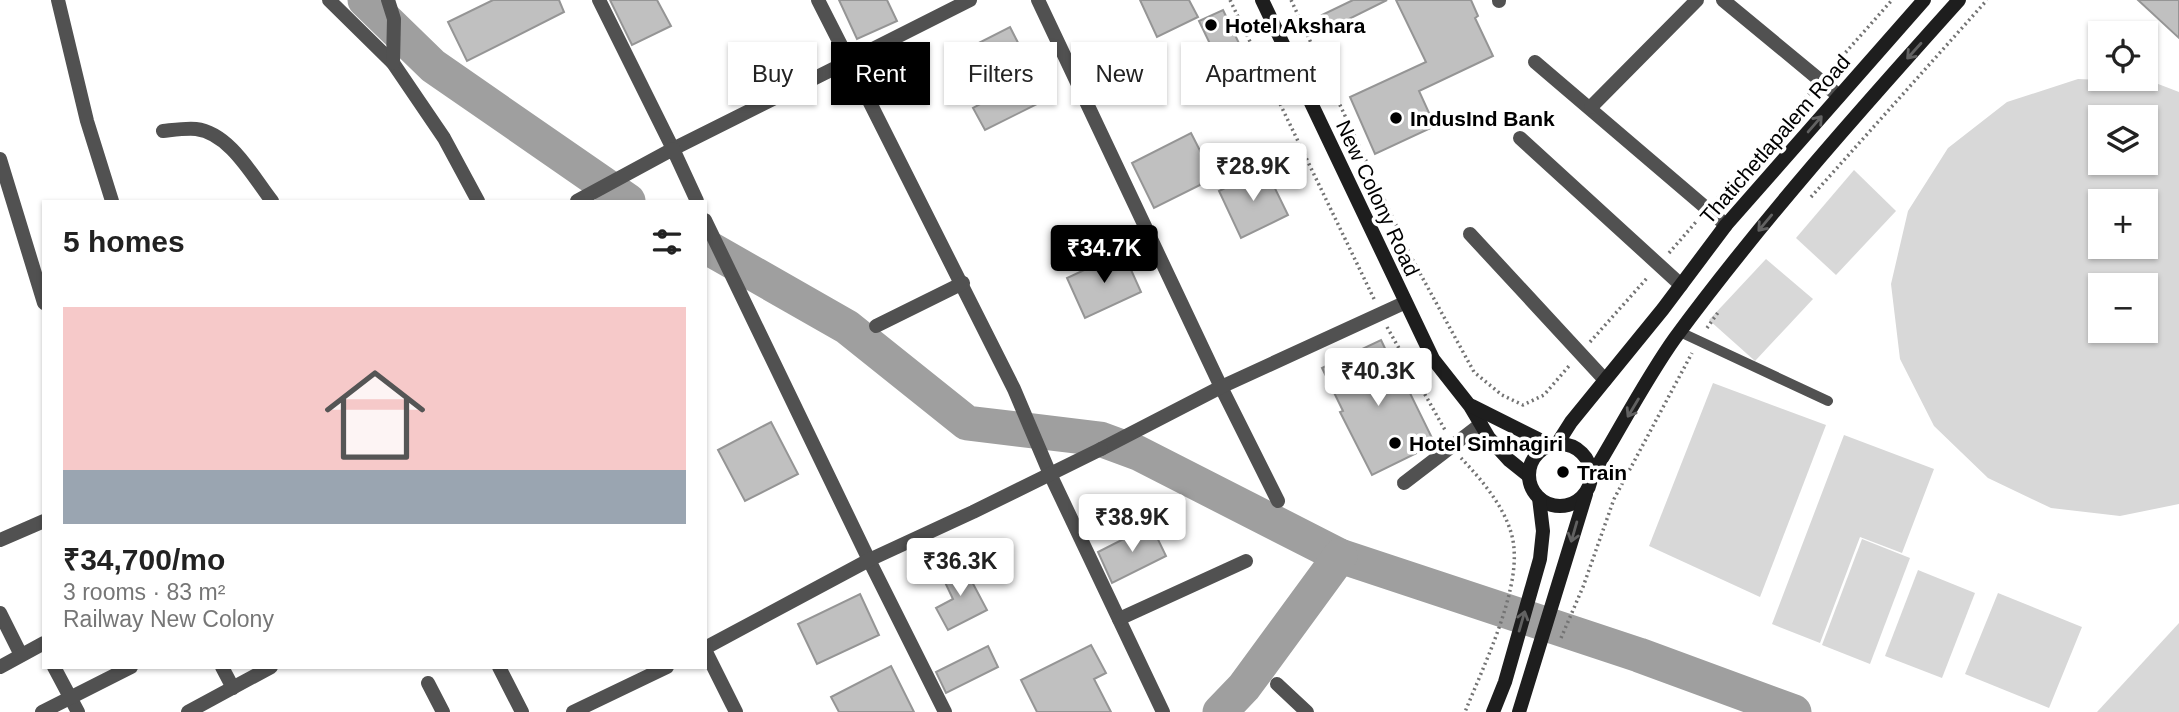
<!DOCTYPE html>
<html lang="en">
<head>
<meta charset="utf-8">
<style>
	:root { --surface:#fff; --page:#f6f6f6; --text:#222; --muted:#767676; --accent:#000 }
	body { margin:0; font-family:Arial,sans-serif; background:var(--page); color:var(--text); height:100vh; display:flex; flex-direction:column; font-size:26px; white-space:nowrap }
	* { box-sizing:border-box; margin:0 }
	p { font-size:23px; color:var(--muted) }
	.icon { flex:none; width:38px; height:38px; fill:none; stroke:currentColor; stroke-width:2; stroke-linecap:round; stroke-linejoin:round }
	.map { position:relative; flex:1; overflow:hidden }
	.side { position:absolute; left:42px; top:200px; width:665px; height:469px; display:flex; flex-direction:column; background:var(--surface); border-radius:0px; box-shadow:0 2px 5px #0004 }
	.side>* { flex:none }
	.hud { position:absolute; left:728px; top:42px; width:665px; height:63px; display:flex; gap:14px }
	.controls { position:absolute; left:2088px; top:21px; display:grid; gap:14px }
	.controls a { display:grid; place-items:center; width:70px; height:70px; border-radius:0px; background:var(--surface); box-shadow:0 2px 5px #0004; font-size:35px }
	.price { position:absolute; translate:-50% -60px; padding:0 16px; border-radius:7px; background:#fff; color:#222; font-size:23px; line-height:46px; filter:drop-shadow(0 2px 4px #0008) }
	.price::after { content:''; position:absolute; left:50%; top:42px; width:21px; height:16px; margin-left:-10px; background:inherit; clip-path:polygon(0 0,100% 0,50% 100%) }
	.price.active { background:var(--accent); color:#fff }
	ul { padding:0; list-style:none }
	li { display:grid; align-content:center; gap:14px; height:371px; padding:0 21px }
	li span { display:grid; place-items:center; height:217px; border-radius:0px; color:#555 }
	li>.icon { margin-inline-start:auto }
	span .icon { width:126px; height:126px; fill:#fffc; stroke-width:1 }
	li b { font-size:30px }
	h2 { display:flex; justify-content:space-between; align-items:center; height:84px; padding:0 21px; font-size:30px }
	.pill { padding:0 24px; border-radius:0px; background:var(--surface); box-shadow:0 2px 5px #0004; font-size:24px; line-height:63px }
	.pill.active { background:var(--accent); color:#fff }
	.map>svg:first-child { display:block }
	.green { fill:#d8d8d8; fill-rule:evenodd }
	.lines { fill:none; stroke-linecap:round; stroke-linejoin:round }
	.river { stroke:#9f9f9f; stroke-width:35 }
	.building { fill:#c0c0c0; stroke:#959595; stroke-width:2 }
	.path { stroke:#737373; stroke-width:3.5; stroke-dasharray:2 3.5; stroke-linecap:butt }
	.service { stroke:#515151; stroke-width:10 }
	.minor { stroke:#515151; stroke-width:14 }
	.tertiary { stroke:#515151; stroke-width:14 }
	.secondary { stroke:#1e1e1e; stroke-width:14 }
	.oneway { stroke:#626262 }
	.poi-dot { fill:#000; stroke:#fff; stroke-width:2.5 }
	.labels { text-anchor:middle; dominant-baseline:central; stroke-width:7; stroke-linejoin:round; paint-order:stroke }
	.poi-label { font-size:21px; font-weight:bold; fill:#000; stroke:#fff; text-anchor:start }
	.street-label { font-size:21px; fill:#000; stroke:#fff }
</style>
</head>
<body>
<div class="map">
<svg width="2179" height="712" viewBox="0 0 2179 712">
	<rect width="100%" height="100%" fill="#fff"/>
	<!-- green -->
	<g class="green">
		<path d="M2078,79l75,3 26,10v412l-59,12 -69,-8 -63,-30 -54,-52 -34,-67 -9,-75 17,-73 40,-63 59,-46zM2146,117v46h-46v-46zM2100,201h46v46h-46zM2146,285v46h-46v-46z"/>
		<polygon points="1854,170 1896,211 1836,275 1796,238"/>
		<polygon points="1766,259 1813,299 1755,361 1709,320"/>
		<polygon points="1713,383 1826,425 1760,597 1649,546"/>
		<polygon points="1844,435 1934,469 1902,553 1860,537 1820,643 1772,624"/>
		<polygon points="1862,539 1910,558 1870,664 1822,645"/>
		<polygon points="1918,570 1975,593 1942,678 1885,656"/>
		<polygon points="1998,593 2082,627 2049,708 1965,674"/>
		<polygon points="2179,623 2179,712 2097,712"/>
	</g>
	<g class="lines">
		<!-- river -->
		<g class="river">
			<polyline points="365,0 433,66 628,201"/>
			<polyline points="705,246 847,327 967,423 1100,439 1138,453 1340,556 1639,655 1794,712"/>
			<polyline points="1220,712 1244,687 1340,556"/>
		</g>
	</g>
	<!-- building -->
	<g class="building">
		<polygon points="493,0 559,0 564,12 467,61 448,22"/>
		<polygon points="610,0 657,0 671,26 632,45"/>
		<polygon points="839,0 887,0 897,21 857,39"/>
		<polygon points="1140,0 1189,0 1198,17 1157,37"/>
		<polygon points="1353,0 1387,0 1329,29 1322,15"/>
		<polygon points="1396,0 1471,0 1478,16 1475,18 1493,56 1419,91 1435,126 1375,154 1350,97 1426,62"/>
		<polygon points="2138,0 2179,0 2179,38"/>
		<polygon points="1223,10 1247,60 1223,71 1199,21"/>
		<polygon points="1010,27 1035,76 1042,73 1053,96 985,130 973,108 982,103 957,54"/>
		<polygon points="1191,133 1214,178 1154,208 1132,163"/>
		<polygon points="1265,168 1288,215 1241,238 1219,191"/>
		<polygon points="1123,252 1141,292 1085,318 1067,278"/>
		<polygon points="1381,340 1401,382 1404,381 1435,444 1372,475 1340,412 1343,411 1322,368"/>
		<polygon points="771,422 798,474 745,501 718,450"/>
		<polygon points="1151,525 1166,556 1112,583 1098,552"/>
		<polygon points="962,563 987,610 948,630 936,608 953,599 941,574"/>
		<polygon points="860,594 879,635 817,664 798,624"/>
		<polygon points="1091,645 1106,673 1094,679 1111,712 1037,712 1021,680"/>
		<polygon points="988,646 998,667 946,693 936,672"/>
		<polygon points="891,666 914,712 839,712 831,697"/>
	</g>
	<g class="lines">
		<!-- path -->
		<g class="path">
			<polyline points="1230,0 1375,301"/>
			<polyline points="1291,0 1410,255 1474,372 1502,395 1523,405 1544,395 1569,366"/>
			<polyline points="1831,69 1892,0"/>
			<polyline points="1811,197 1987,0"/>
			<polyline points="1718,198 1810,93"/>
			<polyline points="1669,253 1696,222"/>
			<polyline points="1387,327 1445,430"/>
			<polyline points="1707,328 1719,311"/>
			<polyline points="1590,342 1648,277"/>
			<path d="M1461,458c22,23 51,57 53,91 4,47 -31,118 -49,163"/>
			<polyline points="1561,638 1583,587 1614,499 1692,353"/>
		</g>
		<!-- service -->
		<polyline class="service" points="1680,332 1828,401"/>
		<!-- minor -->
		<g class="minor">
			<polyline points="58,0 87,121 112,201"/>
			<polyline points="329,0 393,63 444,138 478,201"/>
			<polyline points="388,0 394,19 393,63"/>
			<polyline points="599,0 673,149 849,61 818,0"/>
			<polyline points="970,0 849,61 1014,389 1050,474 1163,712"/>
			<polyline points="1038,0 1221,387 1278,501"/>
			<polyline points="1499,0 1499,1"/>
			<polyline points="1723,0 1839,96"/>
			<polyline points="1535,62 1726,225"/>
			<polyline points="1591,107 1697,0"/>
			<path d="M163,131c10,-1 23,-3 33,-2 34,4 57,48 76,72"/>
			<polyline points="1520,138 1681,285"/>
			<polyline points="0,159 44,303"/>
			<polyline points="577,201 673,149 697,201"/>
			<polyline points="705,220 869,560 945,712"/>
			<polyline points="1470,234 1605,380"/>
			<polyline points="876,326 963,283"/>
			<polyline points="1101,449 1221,387 1404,303"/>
			<polyline points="1404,483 1481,424"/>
			<polyline points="0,540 44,521"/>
			<polyline points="0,613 21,655"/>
			<polyline points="1119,619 1246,561"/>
			<polyline points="705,650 736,712"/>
			<polyline points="0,667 44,643"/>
			<polyline points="54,667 78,712"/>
			<polyline points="222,667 233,688"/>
			<polyline points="499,667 522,712"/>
			<polyline points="428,683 443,712"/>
			<polyline points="1277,684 1307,712"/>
			<polyline points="42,712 131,667"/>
			<polyline points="188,712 271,667"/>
		</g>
		<!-- tertiary -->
		<g class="tertiary">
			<polyline points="705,648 869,560 973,512 1101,449"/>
			<polyline points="573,712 667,667"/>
		</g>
		<!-- secondary -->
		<g class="secondary">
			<polyline points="1262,0 1433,359 1470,406 1489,438 1509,460 1529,476"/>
			<polyline points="1472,406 1550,445"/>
			<circle cx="1560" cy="475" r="31"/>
			<polyline points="1557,444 1571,422 1663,309 1726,225 1924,0"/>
			<path d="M1592,475c27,-44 53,-95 83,-137 87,-118 186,-229 284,-338"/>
			<polyline points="1493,712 1505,682 1540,559 1543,531 1539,498"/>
			<polyline points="1519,712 1586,494"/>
		</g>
	</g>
	<!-- one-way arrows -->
	<defs><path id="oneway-shaft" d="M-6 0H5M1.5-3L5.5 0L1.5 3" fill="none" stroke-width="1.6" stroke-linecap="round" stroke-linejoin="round" transform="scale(1.75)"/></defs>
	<g class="oneway">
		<use href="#oneway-shaft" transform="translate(1914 51) rotate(132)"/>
		<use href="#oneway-shaft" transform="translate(1815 124) rotate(-49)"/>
		<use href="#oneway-shaft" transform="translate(1765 223) rotate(130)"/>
		<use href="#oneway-shaft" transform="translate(1633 408) rotate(121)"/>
		<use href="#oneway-shaft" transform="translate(1574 532) rotate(106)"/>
		<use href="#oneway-shaft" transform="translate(1522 621) rotate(-74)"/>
	</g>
	<!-- markers -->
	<g class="poi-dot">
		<circle cx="1211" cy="25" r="7"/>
		<circle cx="1396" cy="118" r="7"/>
		<circle cx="1395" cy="443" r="7"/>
		<circle cx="1563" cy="472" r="7"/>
	</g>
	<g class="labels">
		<!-- poi labels -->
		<g class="poi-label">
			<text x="1225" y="25">Hotel Akshara</text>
			<text x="1410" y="118">IndusInd Bank</text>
			<text x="1409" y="443">Hotel Simhagiri</text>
			<text x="1577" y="472">Train</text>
		</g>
		<!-- street labels -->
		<g class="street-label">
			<text transform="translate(1775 139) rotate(-49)">Thatichetlapalem Road</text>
			<text transform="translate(1378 198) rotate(65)">New Colony Road</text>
		</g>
	</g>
</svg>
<div class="controls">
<a><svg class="icon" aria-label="locate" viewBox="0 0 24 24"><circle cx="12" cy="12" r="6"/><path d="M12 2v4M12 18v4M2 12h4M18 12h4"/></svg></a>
<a><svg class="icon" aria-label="layers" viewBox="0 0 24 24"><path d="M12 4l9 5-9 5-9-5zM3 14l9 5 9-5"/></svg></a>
<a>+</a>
<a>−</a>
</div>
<b class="price" style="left:1253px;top:203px">₹28.9K</b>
<b class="price active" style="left:1104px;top:285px">₹34.7K</b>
<b class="price" style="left:1378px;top:408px">₹40.3K</b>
<b class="price" style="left:1132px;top:554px">₹38.9K</b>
<b class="price" style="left:960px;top:598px">₹36.3K</b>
<div class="hud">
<a class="pill">Buy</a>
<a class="pill active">Rent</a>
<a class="pill">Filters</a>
<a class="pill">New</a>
<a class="pill">Apartment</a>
</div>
<section class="side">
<h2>5 homes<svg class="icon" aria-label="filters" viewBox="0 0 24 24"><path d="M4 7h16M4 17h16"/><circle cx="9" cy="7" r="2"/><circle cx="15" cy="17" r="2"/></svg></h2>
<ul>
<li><span style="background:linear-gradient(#f6c9c9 75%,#9aa5b1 0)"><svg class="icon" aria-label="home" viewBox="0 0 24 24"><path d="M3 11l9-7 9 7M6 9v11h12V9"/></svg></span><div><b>₹34,700/mo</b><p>3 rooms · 83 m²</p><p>Railway New Colony</p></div></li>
</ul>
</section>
</div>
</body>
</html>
